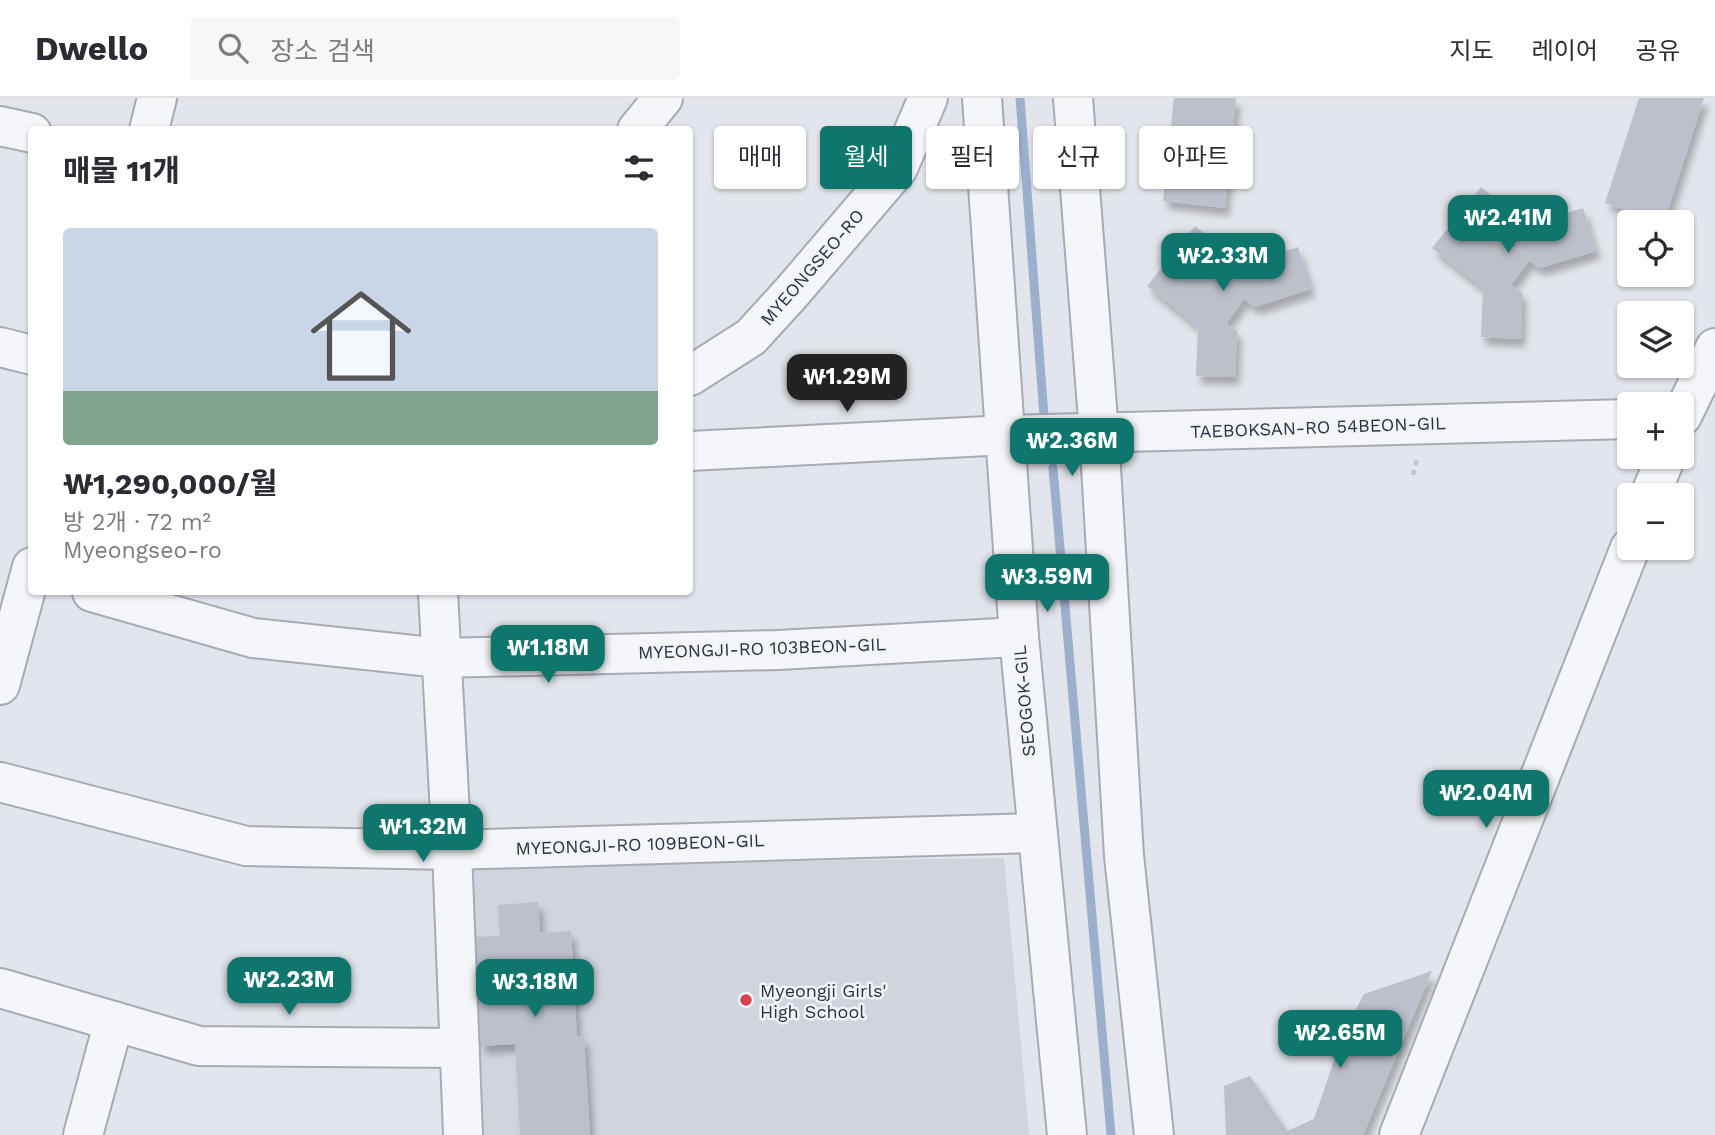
<!DOCTYPE html>
<html lang="ko">
<head>
<meta charset="utf-8">
<style>
	:root { --surface:#fff; --page:#f7f7f7; --text:#2b2b33; --muted:#7c7c81; --line:#e1e1e2; --accent:#0f766e }
	body { margin:0; font-family:"Work Sans","Noto Sans KR",sans-serif; background:var(--page); color:var(--text); height:100vh; display:flex; flex-direction:column; font-size:26px; white-space:nowrap }
	* { box-sizing:border-box; margin:0 }
	p { font-size:23px; color:var(--muted) }
	.icon { flex:none; width:38px; height:38px; fill:none; stroke:currentColor; stroke-width:2; stroke-linecap:round; stroke-linejoin:round }
	.map { position:relative; flex:1; overflow:hidden }
	.details { position:absolute; left:28px; top:28px; width:665px; height:469px; display:flex; flex-direction:column; background:var(--surface); border-radius:7px; box-shadow:0 2px 5px #0004 }
	.details>* { flex:none }
	.top-card { position:absolute; left:714px; top:28px; width:665px; height:63px; display:flex; gap:14px }
	.controls { position:absolute; left:1617px; top:112px; display:grid; gap:14px }
	.controls a { display:grid; place-items:center; width:77px; height:77px; border-radius:7px; background:var(--surface); box-shadow:0 2px 5px #0004; font-size:35px }
	.price { position:absolute; translate:-50% -60px; padding:0 16px; border-radius:14px; background:var(--accent); color:#fff; font-size:23px; line-height:46px; filter:drop-shadow(0 2px 4px #0008) }
	.price::after { content:''; position:absolute; left:50%; top:42px; width:21px; height:16px; margin-left:-10px; background:inherit; clip-path:polygon(0 0,100% 0,50% 100%) }
	.price.selected { background:#222; color:#fff }
	ul { padding:0; list-style:none }
	li { display:grid; align-content:center; gap:14px; height:371px; padding:0 35px }
	li span { display:grid; place-items:center; height:217px; border-radius:7px; color:#555 }
	li>.icon { margin-inline-start:auto }
	span .icon { width:126px; height:126px; fill:#fffc; stroke-width:1 }
	li b { font-size:30px }
	h2 { display:flex; justify-content:space-between; align-items:center; height:84px; padding:0 35px; font-size:30px }
	.chip { padding:0 24px; border-radius:7px; background:var(--surface); box-shadow:0 2px 5px #0004; font-size:24px; line-height:63px }
	.chip.selected { background:var(--accent); color:#fff }
	header { display:flex; align-items:center; gap:42px; box-sizing:border-box; height:98px; padding:0 35px; background:var(--surface); border-bottom:2px solid var(--line) }
	header strong { font-size:33px }
	nav { display:flex; gap:38px; margin-inline-start:auto; font-size:24px }
	.search { width:490px; height:63px; background:var(--page); display:flex; align-items:center; gap:18px; box-sizing:border-box; padding:0 24px; border-radius:7px; color:var(--muted); font-size:26px }
	.map>svg:first-child { display:block }
	.built { fill:#d0d4dd }
	.lines { fill:none; stroke-linecap:round; stroke-linejoin:round }
	.stream { stroke:#9cafcc; stroke-width:9 }
	.building { fill:#bcc0cb; filter:url(#shadow) }
	.minor-casing { stroke:#a7abb6; stroke-width:42 }
	.path { stroke:#c0c3ca; stroke-width:4.5; stroke-dasharray:5 5; stroke-linecap:butt }
	.minor { stroke:#f5f6f9; stroke-width:38 }
	.poi-dot { fill:#d4444c; stroke:#f2f4f8; stroke-width:2.5 }
	.labels { text-anchor:middle; dominant-baseline:central; stroke-width:5; stroke-linejoin:round; paint-order:stroke }
	.street-label { font-size:18px; fill:#293144; stroke:#f2f4f8 }
	.poi-label { font-size:18px; fill:#293144; stroke:#f2f4f8; text-anchor:start }
</style>
</head>
<body>
<header>
<strong>Dwello</strong>
<div class="search"><svg class="icon" aria-label="search" viewBox="0 0 24 24"><circle cx="10" cy="10" r="6"/><path d="M15 15l6 6"/></svg>장소 검색</div>
<nav><a>지도</a><a>레이어</a><a>공유</a></nav>
</header>
<div class="map">
<svg width="1715" height="1037" viewBox="0 0 1715 1037">
	<defs>
		<filter id="shadow"><feDropShadow dx="4.5" dy="8" stdDeviation="3.5" flood-color="#0004"/></filter>
	</defs>
	<rect width="100%" height="100%" fill="#e2e5eb"/>
	<!-- built -->
	<polygon class="built" points="1004,760 1029,1037 481,1037 468,767"/>
	<g class="lines">
		<!-- stream -->
		<g class="stream">
			<polyline points="1020,0 1044,318"/>
			<polyline points="1053,370 1111,1037"/>
		</g>
	</g>
	<!-- building -->
	<g class="building">
		<polygon points="1174,0 1236,0 1225,110 1163,103"/>
		<polygon points="1639,0 1704,0 1664,124 1605,105"/>
		<polygon points="1481,89 1528,127 1583,110 1596,153 1540,170 1529,163 1511,187 1522,195 1521,241 1481,239 1483,190 1432,150"/>
		<polygon points="1195,128 1243,166 1298,149 1311,191 1255,209 1244,201 1226,226 1237,233 1235,279 1196,278 1198,229 1147,188"/>
		<polygon points="538,804 540,835 571,833 577,939 584,938 590,1037 520,1037 515,946 481,948 474,839 500,838 498,807"/>
		<polygon points="1432,873 1363,1037 1226,1037 1224,988 1250,978 1287,1033 1314,1021 1343,936 1364,896"/>
	</g>
	<g class="lines">
		<!-- minor casing -->
		<g class="minor-casing">
			<g id="minor">
				<polyline points="982,0 1019,539 1067,1037"/>
				<polyline points="1073,0 1099,335 1124,758 1154,1037"/>
				<polyline points="0,28 32,35"/>
				<polyline points="149,32 157,0"/>
				<polyline points="637,32 663,0"/>
				<polyline points="0,249 32,257"/>
				<polyline points="690,278 751,239 792,194 898,70 928,0"/>
				<polyline points="1682,318 1715,250"/>
				<polyline points="690,353 1007,337 1629,321"/>
				<polyline points="1650,397 1666,359"/>
				<polyline points="92,494 253,540 441,560 778,552 1019,539"/>
				<polyline points="438,494 452,752 463,1037"/>
				<polyline points="0,587 32,469"/>
				<polyline points="0,684 246,748 452,752 1036,735"/>
				<polyline points="0,890 199,948 460,950"/>
				<polyline points="83,1037 114,923"/>
				<polyline points="1399,1037 1630,450"/>
			</g>
		</g>
		<!-- path -->
		<polyline class="path" points="1413,377 1417,361"/>
		<!-- minor -->
		<use href="#minor" class="minor"/>
	</g>
	<!-- markers -->
	<circle class="poi-dot" cx="746" cy="902" r="7"/>
	<g class="labels">
		<!-- street labels -->
		<g class="street-label">
			<text transform="translate(812 169) rotate(-49)">MYEONGSEO-RO</text>
			<text transform="translate(1318 329) rotate(-2)">TAEBOKSAN-RO 54BEON-GIL</text>
			<text transform="translate(762 550) rotate(-2)">MYEONGJI-RO 103BEON-GIL</text>
			<text transform="translate(1024 603) rotate(-95)">SEOGOK-GIL</text>
			<text transform="translate(640 746) rotate(-2)">MYEONGJI-RO 109BEON-GIL</text>
		</g>
		<!-- poi labels -->
		<g class="poi-label">
			<text x="760" y="892">Myeongji Girls'<tspan x="760" dy="21">High School</tspan></text>
		</g>
	</g>
</svg>
<div class="controls">
<a><svg class="icon" aria-label="locate" viewBox="0 0 24 24"><circle cx="12" cy="12" r="6"/><path d="M12 2v4M12 18v4M2 12h4M18 12h4"/></svg></a>
<a><svg class="icon" aria-label="layers" viewBox="0 0 24 24"><path d="M12 4l9 5-9 5-9-5zM3 14l9 5 9-5"/></svg></a>
<a>+</a>
<a>−</a>
</div>
<b class="price" style="left:1508px;top:157px">₩2.41M</b>
<b class="price" style="left:1223px;top:195px">₩2.33M</b>
<b class="price selected" style="left:847px;top:316px">₩1.29M</b>
<b class="price" style="left:1072px;top:380px">₩2.36M</b>
<b class="price" style="left:1047px;top:516px">₩3.59M</b>
<b class="price" style="left:548px;top:587px">₩1.18M</b>
<b class="price" style="left:1486px;top:732px">₩2.04M</b>
<b class="price" style="left:423px;top:766px">₩1.32M</b>
<b class="price" style="left:289px;top:919px">₩2.23M</b>
<b class="price" style="left:535px;top:921px">₩3.18M</b>
<b class="price" style="left:1340px;top:972px">₩2.65M</b>
<div class="top-card">
<a class="chip">매매</a>
<a class="chip selected">월세</a>
<a class="chip">필터</a>
<a class="chip">신규</a>
<a class="chip">아파트</a>
</div>
<section class="details">
<h2>매물 11개<svg class="icon" aria-label="filters" viewBox="0 0 24 24"><path d="M4 7h16M4 17h16"/><circle cx="9" cy="7" r="2"/><circle cx="15" cy="17" r="2"/></svg></h2>
<ul>
<li><span style="background:linear-gradient(#c9d6e8 75%,#7fa58c 0)"><svg class="icon" aria-label="home" viewBox="0 0 24 24"><path d="M3 11l9-7 9 7M6 9v11h12V9"/></svg></span><div><b>₩1,290,000/월</b><p>방 2개 · 72 m²</p><p>Myeongseo-ro</p></div></li>
</ul>
</section>
</div>
</body>
</html>
